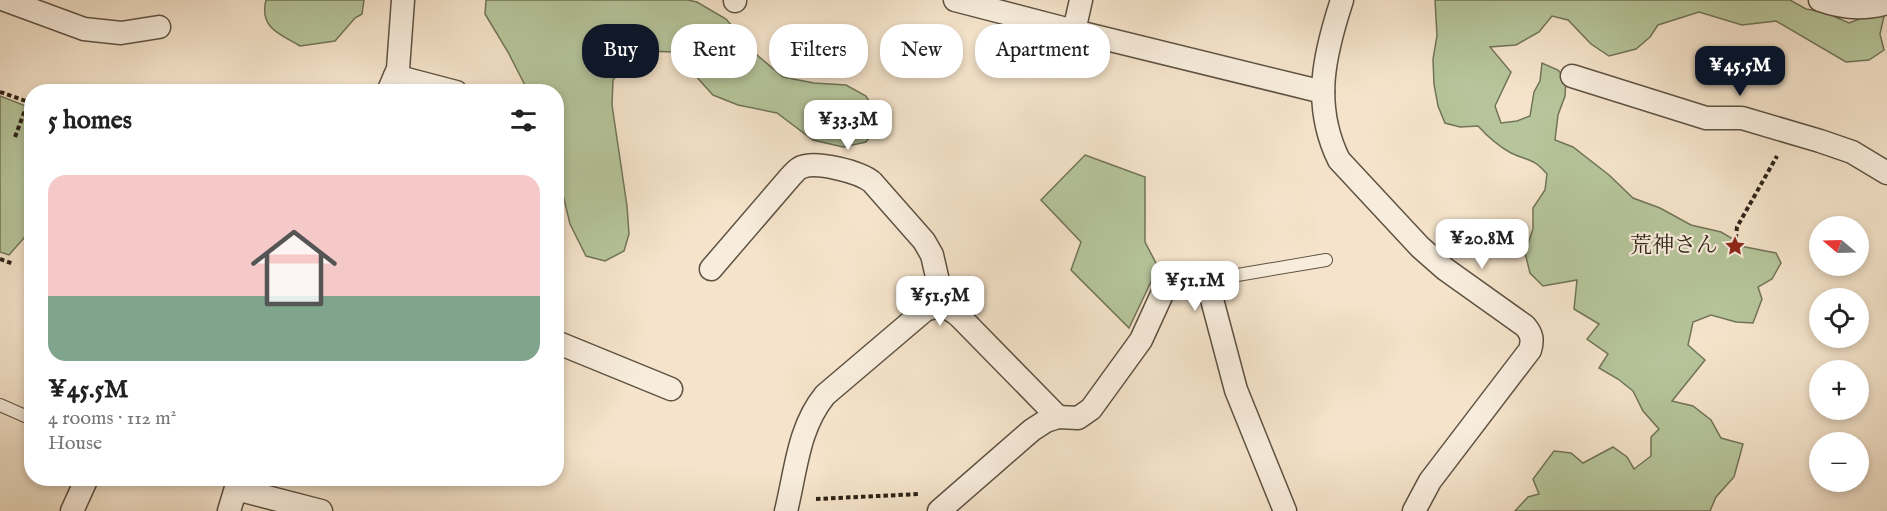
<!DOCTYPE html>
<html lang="en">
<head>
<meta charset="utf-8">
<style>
	:root { --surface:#fff; --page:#f6f6f6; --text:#222; --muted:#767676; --accent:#111827 }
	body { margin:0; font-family:"IM FELL English","Noto Serif JP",serif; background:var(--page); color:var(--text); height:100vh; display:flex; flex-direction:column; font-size:22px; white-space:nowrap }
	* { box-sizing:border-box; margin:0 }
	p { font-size:20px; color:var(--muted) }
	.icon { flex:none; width:33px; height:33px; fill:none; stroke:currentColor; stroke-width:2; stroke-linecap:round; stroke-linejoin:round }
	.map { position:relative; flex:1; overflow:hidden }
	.panel { position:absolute; left:24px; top:84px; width:540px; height:402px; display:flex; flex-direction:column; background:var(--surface); border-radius:24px; box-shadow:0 3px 9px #0003 }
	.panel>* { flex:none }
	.hud { position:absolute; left:582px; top:24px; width:570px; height:54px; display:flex; gap:12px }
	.needle { width:39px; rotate:289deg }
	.tools { position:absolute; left:1809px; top:216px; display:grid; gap:12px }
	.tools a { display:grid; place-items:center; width:60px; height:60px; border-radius:50%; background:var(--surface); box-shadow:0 3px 9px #0003; font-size:30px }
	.price { position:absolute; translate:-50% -51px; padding:0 14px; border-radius:12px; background:#fff; color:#222; font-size:20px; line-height:39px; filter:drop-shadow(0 2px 3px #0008) }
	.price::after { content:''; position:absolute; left:50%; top:36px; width:18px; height:14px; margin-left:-9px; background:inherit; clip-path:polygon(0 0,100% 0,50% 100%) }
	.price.active { background:var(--accent); color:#fff }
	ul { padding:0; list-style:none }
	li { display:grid; align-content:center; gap:12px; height:318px; padding:0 24px }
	li span { display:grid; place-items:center; height:186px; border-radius:18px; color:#555 }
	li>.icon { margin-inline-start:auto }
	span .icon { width:108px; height:108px; fill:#fffc; stroke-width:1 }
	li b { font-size:26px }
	h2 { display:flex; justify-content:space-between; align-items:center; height:72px; padding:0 24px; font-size:26px }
	.pill { padding:0 21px; border-radius:24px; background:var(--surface); box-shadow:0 3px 9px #0003; font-size:21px; line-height:54px }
	.pill.active { background:var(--accent); color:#fff }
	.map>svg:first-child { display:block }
	.green { fill:#b6c59b; stroke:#717458; stroke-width:1.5 }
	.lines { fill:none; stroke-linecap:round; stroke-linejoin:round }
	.service-casing { stroke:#5e5243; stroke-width:14 }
	.minor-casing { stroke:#5e5243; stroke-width:25 }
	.path { stroke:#2c2216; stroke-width:4; stroke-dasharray:4.5 3; stroke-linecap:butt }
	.service { stroke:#f8eddd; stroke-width:12 }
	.minor { stroke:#f8eddd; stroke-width:22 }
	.labels { text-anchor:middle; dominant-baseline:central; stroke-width:4.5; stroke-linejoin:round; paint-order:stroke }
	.poi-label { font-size:22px; fill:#2c2216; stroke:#f8eddd; text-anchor:end }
</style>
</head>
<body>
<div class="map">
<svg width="1887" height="511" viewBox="0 0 1887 511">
	<rect width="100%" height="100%" fill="#f5e4cb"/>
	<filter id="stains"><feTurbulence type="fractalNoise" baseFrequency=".00333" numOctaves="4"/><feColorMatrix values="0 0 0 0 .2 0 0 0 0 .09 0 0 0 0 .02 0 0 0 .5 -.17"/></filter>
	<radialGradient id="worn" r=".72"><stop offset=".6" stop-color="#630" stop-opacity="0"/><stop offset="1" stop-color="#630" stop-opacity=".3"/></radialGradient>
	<!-- green -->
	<g class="green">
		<path d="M266,0h98l-2,14 -7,4 -20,23 -35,5c-20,-12 -41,-18 -34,-46z"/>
		<polygon points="486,0 688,0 697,2 726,19 757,55 783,77 814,83 846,85 866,96 874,109 876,128 866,142 843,147 813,140 777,113 738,105 713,95 674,52 644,51 629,62 613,80 612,105 627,206 629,234 624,251 605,261 586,256 570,224 557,170 556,92 528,91 508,52 485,14"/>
		<path d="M1435,0h355l16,9 18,3 25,11 21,-8 14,1 -4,18 4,16 -15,10 -23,2 -70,-41 -34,4 -43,-13 -41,13 -8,12 -14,12 -27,7 -18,-12 -23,-24 -16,-4 -13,16 -23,13 -26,2 21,25 -16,34 6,17 16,-2 13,-5 4,-24 6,-11 2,-18 16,7 8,9 -1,17 -7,19 -3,25 18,7 36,28 24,23 27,10 31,17 30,7 12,7 7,7 36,7 5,10 -9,16 -14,8 4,12 -9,24 -17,-1 -25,-7 -18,7 -5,23 17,15 -33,41 21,5 18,14 10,18 22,6 -9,33 -18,20 -6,14h-195l13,-14 11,-3 -6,-15 21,-28 17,2 12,10 30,-16 14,10 7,12 17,-13v-19l8,-8 -16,-18 -10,-20 -15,-12 -19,-11 9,-14 -21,-15 12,-15 -25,-15 3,-29 -34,6 -13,-13 -5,-20 8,-24v-21l12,-18 2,-16c-15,-17 -17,-12 -36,-21 -13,-7 -23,-16 -33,-27l-18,1 -15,-4 -7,-17 -4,-22 -1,-25 4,-23z"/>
		<polygon points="0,96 31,108 31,230 9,255 0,252"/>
		<polygon points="1085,155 1145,177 1145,242 1158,267 1129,328 1071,270 1081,242 1041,200"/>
	</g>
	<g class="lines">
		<!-- service casing -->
		<g class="service-casing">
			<g id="service">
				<polyline points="1205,285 1214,279 1326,260"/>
				<polyline points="0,405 32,419"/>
			</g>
		</g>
		<!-- minor casing -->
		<g class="minor-casing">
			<g id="minor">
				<polyline points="5,0 84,29 121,33 159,27"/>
				<polyline points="955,0 1074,31"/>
				<polyline points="1081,0 1074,31 1323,92"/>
				<path d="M1342,0c-18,55 -30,105 -3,160l81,87 25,22 80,57c7,8 8,14 5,24l-100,131 -16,30"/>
				<path d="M1820,0c22,8 44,10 67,3"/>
				<polyline points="735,1 735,0"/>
				<polyline points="395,76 456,92"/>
				<polyline points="1572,76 1706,118 1742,118 1820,141 1852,152 1887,173"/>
				<polyline points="388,92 398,69 403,0"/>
				<path d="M711,269l80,-93c3,-3 7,-8 11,-9 15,-6 58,5 70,15l52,59 8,14 12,52"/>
				<polyline points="556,342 671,389"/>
				<path d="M1058,417l20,1 13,-9 50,-69 22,-48 16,-13c14,0 23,1 31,13l26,98 49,121"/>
				<polyline points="236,489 321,511"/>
				<polyline points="72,511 87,478"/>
				<polyline points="229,511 239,478"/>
				<path d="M786,511c10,-40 12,-83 39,-116l100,-85c16,-6 22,-4 35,7l98,100 -12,4 -14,9 -93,81"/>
			</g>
		</g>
		<!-- path -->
		<g class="path">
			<polyline points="0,92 32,103"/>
			<polyline points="15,137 28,102"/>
			<polyline points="1735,246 1737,227 1777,156"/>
			<polyline points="0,259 14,264"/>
			<polyline points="816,499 920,494"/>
		</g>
		<!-- service -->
		<use href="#service" class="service"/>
		<!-- minor -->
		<use href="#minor" class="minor"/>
	</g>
	<!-- icons -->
	<defs>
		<g id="sight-bare" transform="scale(1.62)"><path d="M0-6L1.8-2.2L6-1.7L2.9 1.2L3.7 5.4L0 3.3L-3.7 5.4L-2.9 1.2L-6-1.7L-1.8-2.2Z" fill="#8f2418" stroke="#f8eddd" stroke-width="2.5" paint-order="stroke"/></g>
	</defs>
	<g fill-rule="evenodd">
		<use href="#sight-bare" x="1735" y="246"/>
	</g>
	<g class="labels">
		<!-- poi labels -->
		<g class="poi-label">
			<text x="1718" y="246">荒神さん</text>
		</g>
	</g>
	<rect width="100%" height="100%" filter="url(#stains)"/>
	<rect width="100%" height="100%" fill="url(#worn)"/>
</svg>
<div class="tools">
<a><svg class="needle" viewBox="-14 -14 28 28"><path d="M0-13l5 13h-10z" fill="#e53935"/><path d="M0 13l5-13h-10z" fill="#767676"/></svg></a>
<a><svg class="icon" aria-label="locate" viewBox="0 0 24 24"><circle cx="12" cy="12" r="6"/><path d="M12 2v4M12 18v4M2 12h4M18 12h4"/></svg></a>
<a>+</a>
<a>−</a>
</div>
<b class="price active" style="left:1740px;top:97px">¥45.5M</b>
<b class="price" style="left:848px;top:151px">¥33.3M</b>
<b class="price" style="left:1482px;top:270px">¥20.8M</b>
<b class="price" style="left:1195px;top:312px">¥51.1M</b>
<b class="price" style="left:940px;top:327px">¥51.5M</b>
<div class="hud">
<a class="pill active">Buy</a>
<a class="pill">Rent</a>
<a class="pill">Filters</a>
<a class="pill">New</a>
<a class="pill">Apartment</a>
</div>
<section class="panel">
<h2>5 homes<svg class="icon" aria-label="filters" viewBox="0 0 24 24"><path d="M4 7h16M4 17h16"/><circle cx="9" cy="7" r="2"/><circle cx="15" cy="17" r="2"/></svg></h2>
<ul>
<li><span style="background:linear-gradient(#f6c9c9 65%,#7fa58c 0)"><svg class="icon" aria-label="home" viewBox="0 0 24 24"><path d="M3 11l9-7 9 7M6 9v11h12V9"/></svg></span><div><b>¥45.5M</b><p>4 rooms · 112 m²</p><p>House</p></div></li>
</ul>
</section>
</div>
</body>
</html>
